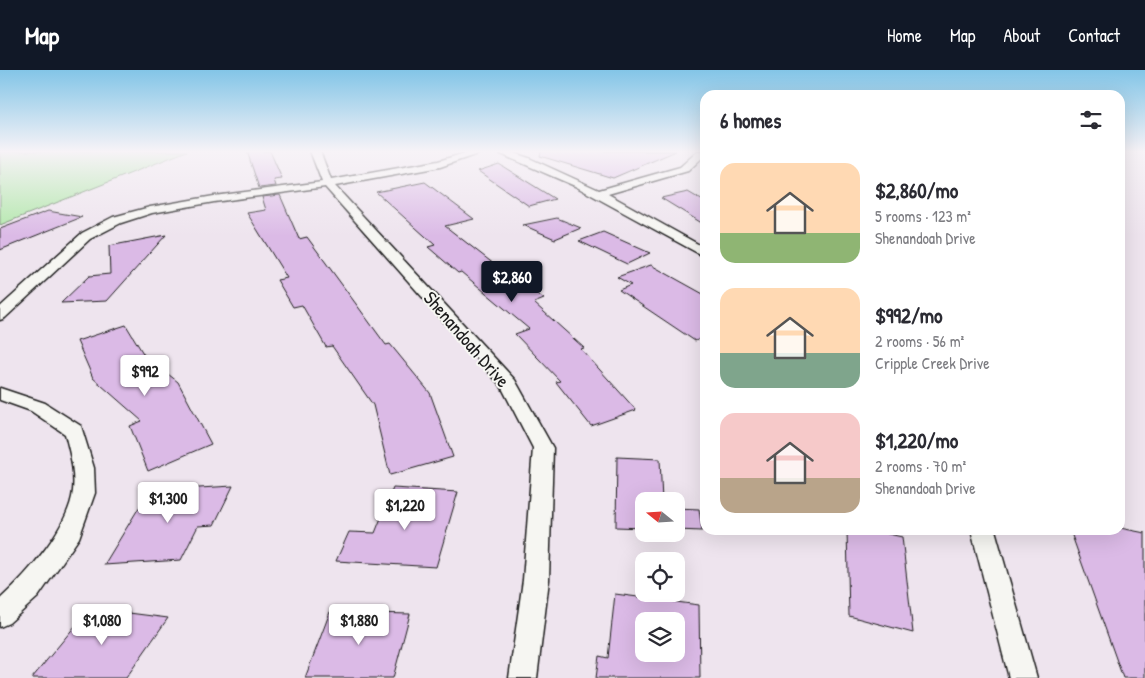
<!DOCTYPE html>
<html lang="en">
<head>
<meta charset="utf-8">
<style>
	:root { --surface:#fff; --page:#f2f2f3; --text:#2b2b33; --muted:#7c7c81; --accent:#111827 }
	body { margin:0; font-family:"Patrick Hand",sans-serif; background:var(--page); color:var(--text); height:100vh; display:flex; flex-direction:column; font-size:19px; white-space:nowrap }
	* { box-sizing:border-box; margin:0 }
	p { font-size:16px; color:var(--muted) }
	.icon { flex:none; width:28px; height:28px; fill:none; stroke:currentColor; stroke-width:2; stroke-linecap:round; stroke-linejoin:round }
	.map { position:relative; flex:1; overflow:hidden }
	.drawer { position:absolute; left:700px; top:20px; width:425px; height:445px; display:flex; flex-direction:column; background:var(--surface); border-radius:15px; box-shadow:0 5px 20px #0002 }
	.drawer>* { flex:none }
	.needle { width:32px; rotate:288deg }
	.tools { position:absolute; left:635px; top:422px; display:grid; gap:10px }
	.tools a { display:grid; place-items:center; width:50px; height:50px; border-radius:10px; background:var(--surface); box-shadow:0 5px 20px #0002; font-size:25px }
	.price { position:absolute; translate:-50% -42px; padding:0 11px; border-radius:5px; background:#fff; color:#222; font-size:16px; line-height:32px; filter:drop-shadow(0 1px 2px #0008) }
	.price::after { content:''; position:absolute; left:50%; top:30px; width:15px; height:11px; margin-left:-8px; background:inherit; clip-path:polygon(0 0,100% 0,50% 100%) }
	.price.current { background:var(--accent); color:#fff }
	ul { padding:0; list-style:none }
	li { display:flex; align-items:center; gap:15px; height:125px; padding:0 20px }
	li span { display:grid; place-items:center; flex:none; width:140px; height:100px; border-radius:15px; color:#555 }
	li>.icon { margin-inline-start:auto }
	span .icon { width:60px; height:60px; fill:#fffc; stroke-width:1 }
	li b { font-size:21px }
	h2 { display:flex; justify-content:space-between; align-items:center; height:60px; padding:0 20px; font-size:21px }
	header { display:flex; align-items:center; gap:30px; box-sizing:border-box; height:70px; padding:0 25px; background:var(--accent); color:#fff }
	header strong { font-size:24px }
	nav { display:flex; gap:28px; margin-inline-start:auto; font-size:18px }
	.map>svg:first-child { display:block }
	.green { fill:#b1e7aa; stroke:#668263 }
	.building { fill:#dbbae6; stroke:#1c1c1c; fill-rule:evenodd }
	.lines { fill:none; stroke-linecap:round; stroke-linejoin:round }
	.minor-casing { stroke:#1c1c1c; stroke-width:3 }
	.minor { fill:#f6f6f2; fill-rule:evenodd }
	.labels { text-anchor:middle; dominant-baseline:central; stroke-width:4; stroke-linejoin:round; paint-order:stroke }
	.street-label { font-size:19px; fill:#1c1c1c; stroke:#f6f6f2 }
</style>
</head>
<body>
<header>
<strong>Map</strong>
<nav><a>Home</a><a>Map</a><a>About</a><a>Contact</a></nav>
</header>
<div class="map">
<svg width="1145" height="608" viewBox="0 0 1145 608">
	<rect width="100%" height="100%" fill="#eee4ee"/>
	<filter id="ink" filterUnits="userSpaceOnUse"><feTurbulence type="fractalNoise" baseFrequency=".02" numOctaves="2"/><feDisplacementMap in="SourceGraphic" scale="10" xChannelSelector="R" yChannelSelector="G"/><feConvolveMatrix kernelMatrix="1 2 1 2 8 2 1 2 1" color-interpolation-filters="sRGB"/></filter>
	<g filter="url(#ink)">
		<!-- green -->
		<polygon class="green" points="0,81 187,81 0,155"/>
		<!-- building -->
		<g class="building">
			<polygon points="247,81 270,81 282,109 274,110 276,116 259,118"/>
			<polygon points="541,81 676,81 613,108 540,86"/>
			<polygon points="499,94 555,129 529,136 478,101"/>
			<polygon points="425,112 474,149 445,156 508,205 511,204 544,229 534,233 584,278 581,279 636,340 591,356 556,312 560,311 515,264 529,259 461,202 458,203 428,177 435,175 376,122"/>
			<polygon points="688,122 705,132 705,155 661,128"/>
			<polygon points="280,125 299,169 307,167 386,275 390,274 430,323 453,387 390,405 373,335 332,276 326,277 302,235 293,237 277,210 287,208 247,143 266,140 262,127"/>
			<polygon points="48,141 82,147 0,180 0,159"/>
			<polygon points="557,148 581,158 555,169 523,155"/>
			<polygon points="603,162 650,183 627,194 579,171"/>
			<polygon points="166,165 107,231 61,233 89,206 110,204 109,176"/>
			<polygon points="651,195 705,225 705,267 695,271 619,220 631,215 617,207"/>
			<polygon points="126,255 144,285 178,312 211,374 148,401 130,356 142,351 93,308 77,271"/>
			<polygon points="617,387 660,389 662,431 644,431 644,458 616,457"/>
			<polygon points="233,416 214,455 198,456 181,490 104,495 149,421"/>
			<polygon points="393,418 458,422 436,497 336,491 349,462 375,463"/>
			<polygon points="676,438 699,439 702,461 676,460"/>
			<polygon points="1120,458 1145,463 1145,608 1123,608 1070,460 1120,460"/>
			<polygon points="847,460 871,460 902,467 913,563 849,546"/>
			<path d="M615,524l84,11 1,73h-104l3,-22 9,2zM644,551h32v33h-32z"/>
			<polygon points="90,538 168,548 126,608 32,608"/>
			<polygon points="330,542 410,544 393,608 305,608"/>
		</g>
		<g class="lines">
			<!-- minor casing -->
			<g class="minor-casing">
				<g id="minor">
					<polygon points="310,81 320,81 331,110 438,91 472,81 486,81 440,97 335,116 515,310 553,378 549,510 537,608 509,608 523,510 533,378 501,316 325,117 214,132 152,143 121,153 90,169 5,248 0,250 0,237 82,163 113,147 150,137 214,126 322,112"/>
					<polygon points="494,81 508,81 529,88 599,120 680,97 698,81 705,81 704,86 688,101 608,124 705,178 705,187 575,116"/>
					<path d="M0,318l45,15 36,23 13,42 1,25 -16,45 -41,59 -29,26 -9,4v-28c27,-24 69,-72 73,-108 2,-20 -3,-38 -8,-57l-34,-23 -31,-11z"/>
					<polygon points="971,460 995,460 1037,608 1009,608"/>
				</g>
			</g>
			<!-- minor -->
			<use href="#minor" class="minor"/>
		</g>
	</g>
	<!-- sky -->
	<linearGradient id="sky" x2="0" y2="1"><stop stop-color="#83c5e7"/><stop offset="0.49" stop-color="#f7f3f7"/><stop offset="1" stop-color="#f7f3f7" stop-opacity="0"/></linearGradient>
	<rect width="1145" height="166" fill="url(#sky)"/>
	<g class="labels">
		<!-- street labels -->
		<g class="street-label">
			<text transform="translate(467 269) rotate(49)">Shenandoah Drive</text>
		</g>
	</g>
</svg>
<div class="tools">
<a><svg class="needle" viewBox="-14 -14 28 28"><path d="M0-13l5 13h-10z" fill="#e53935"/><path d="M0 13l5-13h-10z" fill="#7c7c81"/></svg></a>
<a><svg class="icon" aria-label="locate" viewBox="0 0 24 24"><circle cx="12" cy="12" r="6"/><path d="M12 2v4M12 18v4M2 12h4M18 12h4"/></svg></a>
<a><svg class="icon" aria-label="layers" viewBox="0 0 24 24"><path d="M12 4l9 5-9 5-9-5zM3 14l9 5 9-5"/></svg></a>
</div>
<b class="price current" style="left:512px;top:233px">$2,860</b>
<b class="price" style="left:145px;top:327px">$992</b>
<b class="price" style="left:168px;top:454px">$1,300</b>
<b class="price" style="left:405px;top:461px">$1,220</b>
<b class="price" style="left:102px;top:576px">$1,080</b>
<b class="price" style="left:359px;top:576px">$1,880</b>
<section class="drawer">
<h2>6 homes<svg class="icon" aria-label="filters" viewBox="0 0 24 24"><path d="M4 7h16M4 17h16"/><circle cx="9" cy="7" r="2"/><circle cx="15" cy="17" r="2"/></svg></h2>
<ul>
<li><span style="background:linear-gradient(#ffd9b3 70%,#8fb573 0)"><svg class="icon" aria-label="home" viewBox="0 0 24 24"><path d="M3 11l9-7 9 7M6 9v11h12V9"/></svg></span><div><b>$2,860/mo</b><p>5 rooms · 123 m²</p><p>Shenandoah Drive</p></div></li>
<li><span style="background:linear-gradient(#ffd9b3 65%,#7fa58c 0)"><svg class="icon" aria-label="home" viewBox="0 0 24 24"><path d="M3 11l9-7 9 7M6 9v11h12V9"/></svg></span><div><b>$992/mo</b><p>2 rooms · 56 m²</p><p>Cripple Creek Drive</p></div></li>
<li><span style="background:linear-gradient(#f6c9c9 65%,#b9a48a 0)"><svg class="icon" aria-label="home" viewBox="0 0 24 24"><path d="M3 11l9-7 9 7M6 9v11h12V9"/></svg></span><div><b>$1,220/mo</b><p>2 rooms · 70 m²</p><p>Shenandoah Drive</p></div></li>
</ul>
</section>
</div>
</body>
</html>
